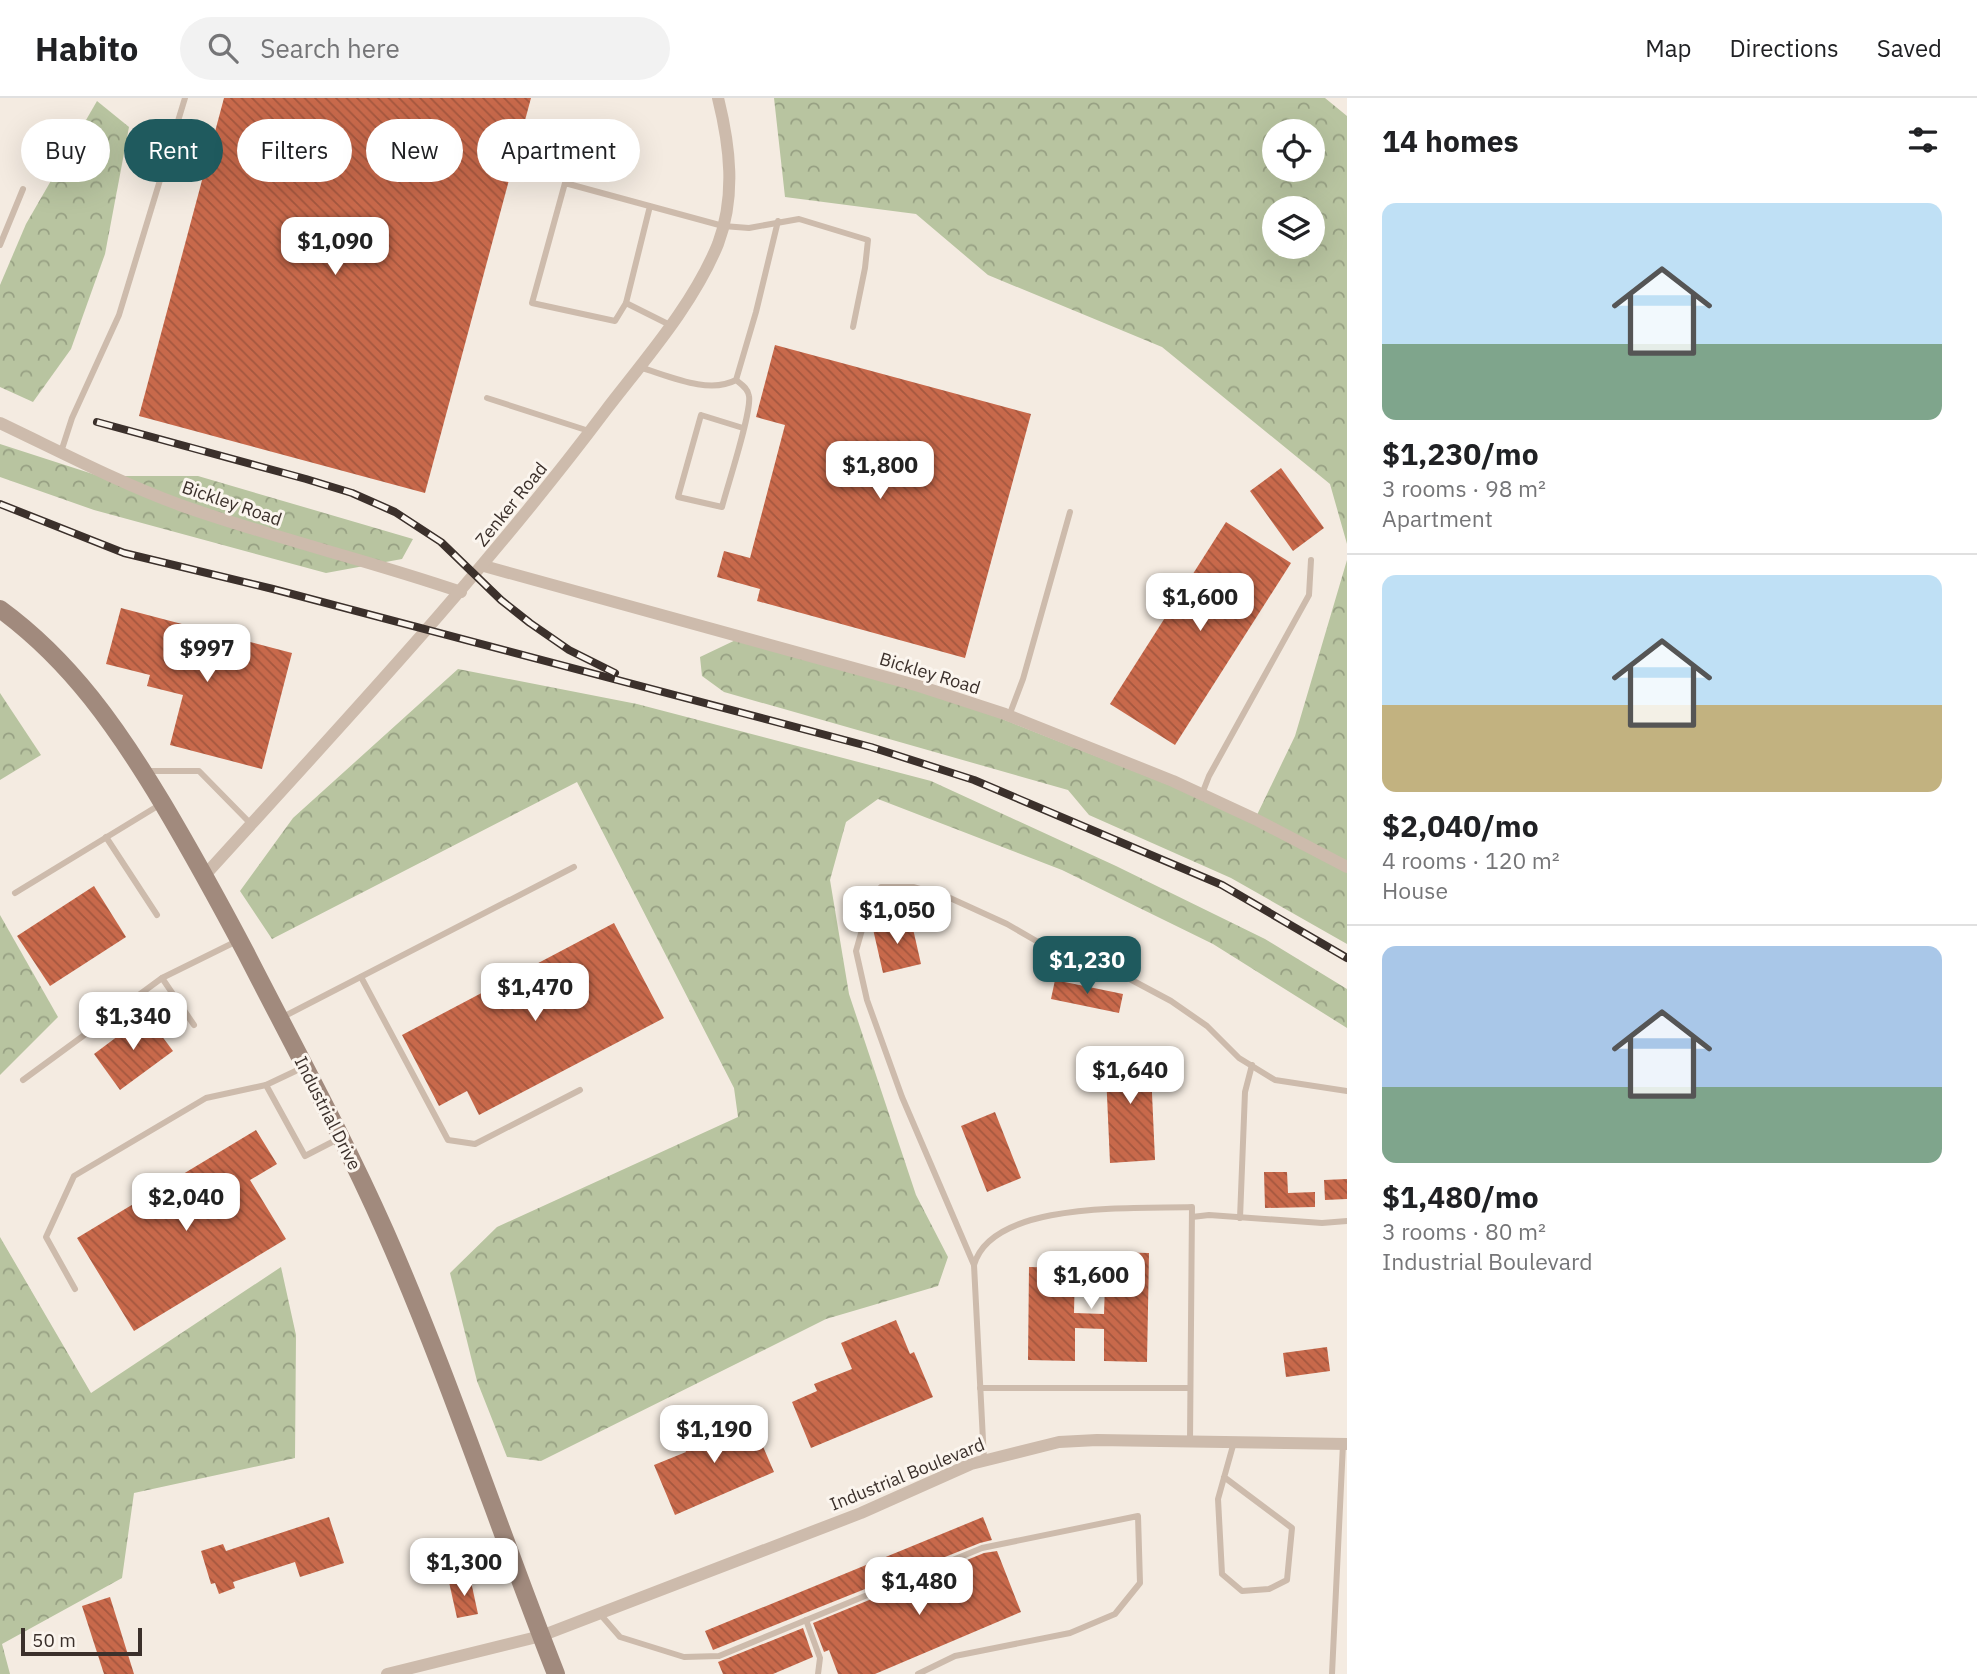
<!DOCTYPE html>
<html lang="en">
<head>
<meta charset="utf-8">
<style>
	:root { --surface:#fff; --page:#f2f2f2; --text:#202124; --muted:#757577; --line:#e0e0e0; --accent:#1f5a5e }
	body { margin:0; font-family:"IBM Plex Sans",sans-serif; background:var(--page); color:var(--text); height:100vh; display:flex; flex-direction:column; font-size:26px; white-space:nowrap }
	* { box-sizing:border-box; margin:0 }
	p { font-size:23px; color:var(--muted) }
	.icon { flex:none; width:38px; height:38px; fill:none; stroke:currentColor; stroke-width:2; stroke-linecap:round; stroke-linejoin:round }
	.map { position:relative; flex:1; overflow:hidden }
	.details { display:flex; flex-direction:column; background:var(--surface); width:630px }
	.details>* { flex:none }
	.banner { position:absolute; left:21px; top:21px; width:665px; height:63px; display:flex; gap:14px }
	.tools { position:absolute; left:1262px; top:21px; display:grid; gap:14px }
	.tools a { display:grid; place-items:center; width:63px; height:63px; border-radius:50%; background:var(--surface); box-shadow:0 7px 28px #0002; font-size:35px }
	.scale { position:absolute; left:21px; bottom:18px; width:121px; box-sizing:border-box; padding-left:7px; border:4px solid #3b302b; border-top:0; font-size:19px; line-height:24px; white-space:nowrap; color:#3b302b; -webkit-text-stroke:5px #fbf5ee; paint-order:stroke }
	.price { position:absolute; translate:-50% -60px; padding:0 16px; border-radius:14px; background:#fff; color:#222; font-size:23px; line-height:46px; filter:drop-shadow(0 2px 4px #0008) }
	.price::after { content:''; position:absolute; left:50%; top:42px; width:21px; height:16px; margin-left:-10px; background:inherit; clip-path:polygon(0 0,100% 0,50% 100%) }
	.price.on { background:var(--accent); color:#fff }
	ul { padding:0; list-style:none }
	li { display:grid; align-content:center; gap:14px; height:371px; padding:0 35px }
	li+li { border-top:2px solid var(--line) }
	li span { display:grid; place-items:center; height:217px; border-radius:14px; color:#555 }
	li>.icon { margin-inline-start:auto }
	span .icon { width:126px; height:126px; fill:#fffc; stroke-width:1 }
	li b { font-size:30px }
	h2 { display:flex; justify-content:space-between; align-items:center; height:84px; padding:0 35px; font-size:30px }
	.chip { padding:0 24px; border-radius:32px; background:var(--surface); box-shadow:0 7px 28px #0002; font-size:24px; line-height:63px }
	.chip.on { background:var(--accent); color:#fff }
	header { display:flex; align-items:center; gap:42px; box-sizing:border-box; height:98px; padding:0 35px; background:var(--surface); border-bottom:2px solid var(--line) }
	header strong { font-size:33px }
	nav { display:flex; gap:38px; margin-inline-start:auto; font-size:24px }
	.search { width:490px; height:63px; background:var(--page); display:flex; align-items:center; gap:18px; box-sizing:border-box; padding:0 24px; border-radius:38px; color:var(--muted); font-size:26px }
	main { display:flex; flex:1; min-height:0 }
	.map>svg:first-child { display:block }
	.forest { fill:url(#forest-crowns); fill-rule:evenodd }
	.building { fill:url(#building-back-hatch) }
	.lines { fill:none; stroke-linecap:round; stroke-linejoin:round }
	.lane { stroke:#cdbbac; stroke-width:6 }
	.street { stroke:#cdbbac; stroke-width:12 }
	.secondary { stroke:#a18a7d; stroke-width:18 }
	.rail-casing { stroke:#3b302b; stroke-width:8 }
	.rail { stroke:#fbf5ee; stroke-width:5; stroke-dasharray:16; stroke-linecap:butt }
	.labels { text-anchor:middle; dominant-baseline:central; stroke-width:6; stroke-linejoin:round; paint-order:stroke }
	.street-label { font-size:18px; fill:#3b302b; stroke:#fbf5ee }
</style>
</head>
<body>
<header>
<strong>Habito</strong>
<div class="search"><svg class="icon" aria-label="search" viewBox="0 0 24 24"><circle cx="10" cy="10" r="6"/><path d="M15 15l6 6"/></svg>Search here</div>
<nav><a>Map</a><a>Directions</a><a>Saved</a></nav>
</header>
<main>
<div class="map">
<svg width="1347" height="1576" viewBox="0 0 1347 1576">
	<defs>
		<pattern id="forest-crowns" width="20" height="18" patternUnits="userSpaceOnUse" patternTransform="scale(1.75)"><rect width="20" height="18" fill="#b8c4a0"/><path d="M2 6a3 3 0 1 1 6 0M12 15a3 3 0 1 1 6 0" fill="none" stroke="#97a083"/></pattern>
		<pattern id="building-back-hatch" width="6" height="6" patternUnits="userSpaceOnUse" patternTransform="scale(1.75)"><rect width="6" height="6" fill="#c8694b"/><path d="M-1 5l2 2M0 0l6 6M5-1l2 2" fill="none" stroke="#a4573f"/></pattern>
	</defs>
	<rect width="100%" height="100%" fill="#f4ebe1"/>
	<!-- forest -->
	<g class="forest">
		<path d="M774,0h551l22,18v428l-17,-60 -168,-137 -174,-72 -72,-61 -131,-17zM1274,33h38v39h-38zM1274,110h38v39h-38z"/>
		<polygon points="97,3 129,29 105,156 71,251 33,304 0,289 0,187 26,126"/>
		<polygon points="0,346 99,378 198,378 413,441 402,461 326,475 94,412 0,379"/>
		<polygon points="1347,462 1347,846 1231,780 1089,717 1068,692 724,594 702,578 700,559 742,539 919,588 1255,721 1295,638"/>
		<polygon points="458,571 637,606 931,683 1116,768 1265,841 1347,891 1347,930 1213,846 1062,772 878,701 846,724 830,782 849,896 916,1097 948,1159 938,1188 826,1221 541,1363 507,1359 477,1283 450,1175 497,1129 738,1019 734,990 577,684 272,841 240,793 293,720"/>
		<polygon points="0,595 41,657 0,682"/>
		<polygon points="0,817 58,919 0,977"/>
		<polygon points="0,1139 91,1295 281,1169 296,1237 295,1360 134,1395 122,1480 2,1546 10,1576 0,1576"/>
	</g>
	<!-- building -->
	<g class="building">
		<polygon points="224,0 531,0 425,395 139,318"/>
		<polygon points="775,247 1031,316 965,560 757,503 760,491 717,479 724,453 750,460 785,327 756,319"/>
		<polygon points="1281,370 1324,430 1293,453 1250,393"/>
		<polygon points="1226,424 1291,465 1175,647 1110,606"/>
		<polygon points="121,510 292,555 262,671 170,647 183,597 147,588 150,577 106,566"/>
		<polygon points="94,788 126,839 50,888 17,838"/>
		<polygon points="911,822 921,866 883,875 873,831"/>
		<polygon points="614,825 664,920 479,1017 467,993 439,1008 402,937"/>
		<polygon points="1055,882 1123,896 1119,915 1051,901"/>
		<polygon points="146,917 173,953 120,992 94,956"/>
		<polygon points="1150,951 1155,1062 1110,1065 1105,953"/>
		<polygon points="995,1014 1021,1080 987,1094 961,1028"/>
		<polygon points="256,1032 277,1066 250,1082 286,1141 134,1233 77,1140"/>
		<polygon points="1264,1074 1287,1074 1288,1095 1315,1094 1315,1109 1265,1110"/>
		<polygon points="1347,1081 1347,1101 1325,1102 1324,1082"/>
		<polygon points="1106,1154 1149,1155 1147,1264 1104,1263 1104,1231 1075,1230 1075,1263 1028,1262 1029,1169 1075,1170 1074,1215 1104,1216"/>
		<polygon points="896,1222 910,1256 914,1254 933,1299 811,1350 792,1304 817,1293 814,1286 852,1271 841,1245"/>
		<polygon points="1327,1249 1330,1273 1286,1279 1283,1255"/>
		<polygon points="749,1316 774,1374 675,1417 654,1367 686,1354 682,1345"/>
		<polygon points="329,1419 344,1465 300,1479 295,1464 233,1484 235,1490 219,1496 215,1485 211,1486 201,1453 223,1446 226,1453"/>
		<polygon points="983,1419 992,1442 980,1445 713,1552 705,1533"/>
		<polygon points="997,1453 1021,1514 875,1576 838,1576 829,1552 824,1554 813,1525 984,1455"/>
		<polygon points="470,1479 478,1516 457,1520 449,1484"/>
		<polygon points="110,1499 134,1576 104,1576 82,1508"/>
		<polygon points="803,1530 813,1559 773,1576 723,1576 718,1564"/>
	</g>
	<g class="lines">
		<!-- lane -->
		<g class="lane">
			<polyline points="650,108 626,205 615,223 532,205 565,85 723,128 749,130 799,121 868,142 865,170 853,229"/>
			<polyline points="0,147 23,91"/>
			<polyline points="626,205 670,227"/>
			<path d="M639,269c28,8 69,28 97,13l20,-68 22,-91"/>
			<path d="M736,282c5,4 12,8 13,16 3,16 -22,91 -27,111l-44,-10 23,-82 42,13"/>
			<polyline points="487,300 589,333"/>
			<polyline points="61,354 72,320 119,217 185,0"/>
			<polyline points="1009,618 1023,581 1070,414"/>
			<polyline points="145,673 199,673 251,726"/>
			<polyline points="1202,696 1209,678 1309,497 1311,462"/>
			<polyline points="106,739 157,817"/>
			<polyline points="15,795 161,706"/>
			<polyline points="361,879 448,1042 475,1046 580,992"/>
			<polyline points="162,880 194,927"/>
			<polyline points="281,920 574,769"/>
			<polyline points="23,982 162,880 237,843"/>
			<polyline points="266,987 305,1058 338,1041"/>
			<polyline points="1192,1119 1209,1117 1322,1125 1347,1123"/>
			<polyline points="1240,1120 1245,994 1252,967"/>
			<polyline points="974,1167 902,999 867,902 856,853 869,807 881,789 914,789 950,800 1007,826 1052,852 1111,871 1171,903 1207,928 1239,960 1275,982 1347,993"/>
			<polyline points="75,1191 46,1139 74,1078 206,1000 266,987 304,969"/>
			<polyline points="980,1290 1190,1290"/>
			<path d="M984,1362l-10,-195c18,-65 163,-56 218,-58l-2,234"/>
			<polyline points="1224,1379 1292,1430 1287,1482 1269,1491 1242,1493 1222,1476 1218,1401 1234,1344"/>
			<polyline points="600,1516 620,1539 684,1559 719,1558 982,1450 1138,1418 1140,1485 1115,1516 1070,1535 955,1558 918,1576"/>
			<polyline points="806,1522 820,1560 818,1576"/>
			<polyline points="1332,1576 1343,1346"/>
		</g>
		<!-- street -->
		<g class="street">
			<path d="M0,325c59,28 118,59 180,82 93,33 188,55 281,87"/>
			<polyline points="484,468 919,588 1005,616 1173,683 1255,721 1347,769"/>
			<path d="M205,777c138,-152 278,-301 401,-465 40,-52 87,-105 112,-166 18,-48 12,-98 0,-146"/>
			<polyline points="387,1576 541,1538 861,1415 971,1366 1059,1344 1097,1342 1347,1346"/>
		</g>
		<!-- secondary -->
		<path class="secondary" d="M0,511c71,52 118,120 163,195 29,49 56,98 83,149 47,92 97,183 139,278 64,145 113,296 171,443"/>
		<!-- rail casing -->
		<g class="rail-casing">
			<g id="rail">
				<polyline points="97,324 306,381 352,395 395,414 441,444 501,502 530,525 569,552 615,575"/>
				<polyline points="0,406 124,455 273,491 871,649 974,682 1222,787 1347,860"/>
			</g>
		</g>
		<!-- rail -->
		<use href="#rail" class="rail"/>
	</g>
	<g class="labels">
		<!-- street labels -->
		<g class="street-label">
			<text transform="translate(232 405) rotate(19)">Bickley Road</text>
			<text transform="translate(511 406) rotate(-51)">Zenker Road</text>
			<text transform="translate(930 575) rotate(17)">Bickley Road</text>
			<text transform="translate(328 1015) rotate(63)">Industrial Drive</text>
			<text transform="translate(907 1376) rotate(-22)">Industrial Boulevard</text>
		</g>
	</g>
</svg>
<div class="tools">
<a><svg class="icon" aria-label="locate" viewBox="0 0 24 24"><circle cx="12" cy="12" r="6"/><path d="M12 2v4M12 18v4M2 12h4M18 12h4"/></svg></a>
<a><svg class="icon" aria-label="layers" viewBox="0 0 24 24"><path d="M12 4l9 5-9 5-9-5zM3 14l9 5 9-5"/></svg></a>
</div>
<div class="scale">50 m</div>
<b class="price" style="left:335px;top:179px">$1,090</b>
<b class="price" style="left:880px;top:403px">$1,800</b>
<b class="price" style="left:1200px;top:535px">$1,600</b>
<b class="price" style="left:207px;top:586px">$997</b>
<b class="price" style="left:897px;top:848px">$1,050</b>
<b class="price on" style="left:1087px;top:898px">$1,230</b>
<b class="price" style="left:535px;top:925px">$1,470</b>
<b class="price" style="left:133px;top:954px">$1,340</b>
<b class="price" style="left:1130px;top:1008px">$1,640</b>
<b class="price" style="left:186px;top:1135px">$2,040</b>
<b class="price" style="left:1091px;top:1213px">$1,600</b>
<b class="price" style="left:714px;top:1367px">$1,190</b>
<b class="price" style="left:464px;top:1500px">$1,300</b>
<b class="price" style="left:919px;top:1519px">$1,480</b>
<div class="banner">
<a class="chip">Buy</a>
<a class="chip on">Rent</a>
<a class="chip">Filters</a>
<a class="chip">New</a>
<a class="chip">Apartment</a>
</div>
</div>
<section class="details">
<h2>14 homes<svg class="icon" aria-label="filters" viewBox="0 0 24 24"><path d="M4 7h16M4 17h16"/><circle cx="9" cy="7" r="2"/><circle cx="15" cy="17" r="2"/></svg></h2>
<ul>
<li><span style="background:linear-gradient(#bfe0f5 65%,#7fa58c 0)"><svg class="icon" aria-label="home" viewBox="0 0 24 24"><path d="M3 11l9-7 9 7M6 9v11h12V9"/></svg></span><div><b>$1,230/mo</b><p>3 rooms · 98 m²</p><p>Apartment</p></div></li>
<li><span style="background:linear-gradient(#bfe0f5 60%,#c2b280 0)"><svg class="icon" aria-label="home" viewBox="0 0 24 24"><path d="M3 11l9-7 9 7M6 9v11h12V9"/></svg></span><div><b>$2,040/mo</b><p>4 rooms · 120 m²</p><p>House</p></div></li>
<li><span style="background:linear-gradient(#a9c7e8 65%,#7fa58c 0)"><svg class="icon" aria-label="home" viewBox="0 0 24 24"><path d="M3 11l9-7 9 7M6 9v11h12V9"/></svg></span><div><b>$1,480/mo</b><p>3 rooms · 80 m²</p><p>Industrial Boulevard</p></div></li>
</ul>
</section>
</main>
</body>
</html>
